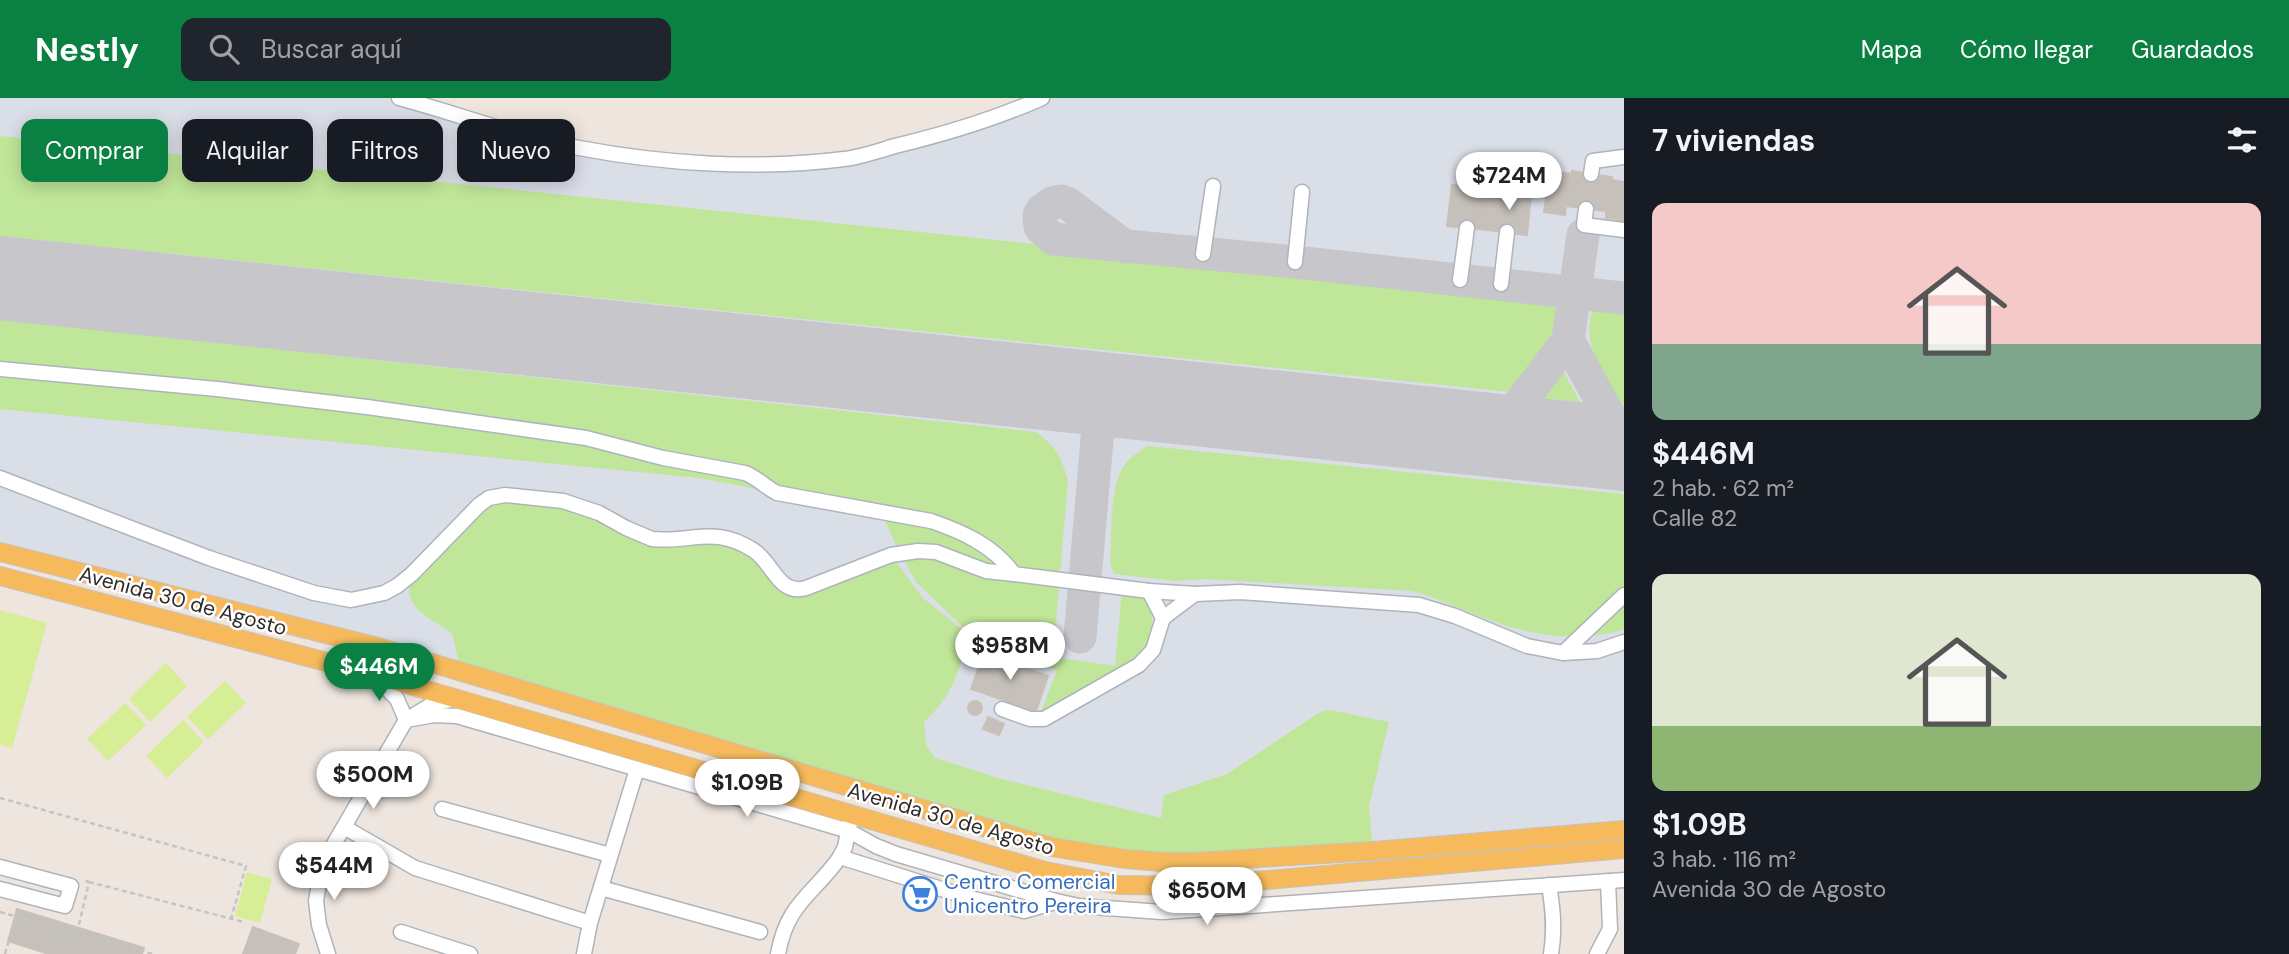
<!DOCTYPE html>
<html lang="es">
<head>
<meta charset="utf-8">
<style>
	:root { --surface:#171b24; --page:#20242c; --text:#f1f3f6; --muted:#9ea1a6; --accent:#0b8043 }
	body { margin:0; font-family:"DM Sans",sans-serif; background:var(--page); color:var(--text); height:100vh; display:flex; flex-direction:column; font-size:26px; white-space:nowrap }
	* { box-sizing:border-box; margin:0 }
	p { font-size:23px; color:var(--muted) }
	.icon { flex:none; width:38px; height:38px; fill:none; stroke:currentColor; stroke-width:2; stroke-linecap:round; stroke-linejoin:round }
	.map { position:relative; flex:1; overflow:hidden }
	.drawer { display:flex; flex-direction:column; background:var(--surface); width:665px }
	.drawer>* { flex:none }
	.banner { position:absolute; left:21px; top:21px; width:665px; height:63px; display:flex; gap:14px }
	.price { position:absolute; translate:-50% -60px; padding:0 16px; border-radius:24px; background:#fff; color:#222; font-size:23px; line-height:46px; filter:drop-shadow(0 2px 4px #0008) }
	.price::after { content:''; position:absolute; left:50%; top:42px; width:21px; height:16px; margin-left:-10px; background:inherit; clip-path:polygon(0 0,100% 0,50% 100%) }
	.price.selected { background:var(--accent); color:#fff }
	ul { padding:0; list-style:none }
	li { display:grid; align-content:center; gap:14px; height:371px; padding:0 28px }
	li span { display:grid; place-items:center; height:217px; border-radius:14px; color:#555 }
	li>.icon { margin-inline-start:auto }
	span .icon { width:126px; height:126px; fill:#fffc; stroke-width:1 }
	li b { font-size:30px }
	h2 { display:flex; justify-content:space-between; align-items:center; height:84px; padding:0 28px; font-size:30px }
	.tag { padding:0 24px; border-radius:14px; background:var(--surface); box-shadow:0 4px 18px #0003; font-size:24px; line-height:63px }
	.tag.selected { background:var(--accent); color:#fff }
	header { display:flex; align-items:center; gap:42px; box-sizing:border-box; height:98px; padding:0 35px; background:var(--accent); color:#fff }
	header strong { font-size:33px }
	nav { display:flex; gap:38px; margin-inline-start:auto; font-size:24px }
	.search { width:490px; height:63px; background:var(--page); display:flex; align-items:center; gap:18px; box-sizing:border-box; padding:0 24px; border-radius:14px; color:var(--muted); font-size:26px }
	main { display:flex; flex:1; min-height:0 }
	.map>svg:first-child { display:block }
	.airport { fill:#dadee7 }
	.green { fill:#c0e699 }
	.pitch { fill:#d6ee95 }
	.lines { fill:none; stroke-linecap:round; stroke-linejoin:round }
	.taxiway { stroke:#c7c6ca; stroke-width:33 }
	.runway { stroke:#c7c6ca; stroke-width:84 }
	.building { fill:#c6c0ba; stroke:#cac0b8; stroke-width:2 }
	.minor-tunnel { stroke:#c7c0ba; stroke-width:14; stroke-dasharray:14 7; stroke-linecap:butt }
	.minor-casing { stroke:#aeb4bc; stroke-width:17 }
	.major-casing { stroke:#c4c4c4; stroke-width:20 }
	.path { stroke:#c4c4c4; stroke-width:2.5; stroke-dasharray:5 3.5; stroke-linecap:butt }
	.minor { stroke:#fff; stroke-width:14 }
	.major { stroke:#f6b95c; stroke-width:18 }
	.labels { text-anchor:middle; dominant-baseline:central; stroke-width:5; stroke-linejoin:round; paint-order:stroke }
	.street-label { font-size:21px; fill:#2c2c2c; stroke:#fff }
	.shop-label { font-size:21px; fill:#366cbe; stroke:#fff; text-anchor:start }
</style>
</head>
<body>
<header>
<strong>Nestly</strong>
<div class="search"><svg class="icon" aria-label="search" viewBox="0 0 24 24"><circle cx="10" cy="10" r="6"/><path d="M15 15l6 6"/></svg>Buscar aquí</div>
<nav><a>Mapa</a><a>Cómo llegar</a><a>Guardados</a></nav>
</header>
<main>
<div class="map">
<svg width="1624" height="856" viewBox="0 0 1624 856">
	<rect width="100%" height="100%" fill="#eee5de"/>
	<!-- airport -->
	<polygon class="airport" points="0,0 399,0 504,32 668,63 845,61 1042,0 1624,0 1624,732 1195,764 0,454"/>
	<!-- green -->
	<g class="green">
		<path d="M0,38l1553,162 5,4c0,41 -16,66 -48,90l-1510,-156z"/>
		<path d="M1598,206l26,3v98l-5,-1c-20,-29 -37,-62 -26,-97z"/>
		<path d="M0,221l1036,113c20,14 25,25 32,48l-15,177 62,9 7,-76c19,5 30,10 30,31 0,13 -3,24 -12,34 -17,19 -75,44 -99,57l16,-42 -75,-25 -65,-62 -17,-29 -23,-51 -120,-14 -58,-11 -699,-69z"/>
		<polygon points="1561,269 1580,304 1538,300"/>
		<path d="M1148,348l476,48v136c-50,13 -94,6 -142,-13 -25,-9 -43,-19 -70,-26l-207,-12 -30,2 -61,-7 -4,-10c2,-27 -1,-74 13,-97 7,-10 15,-15 25,-21z"/>
		<path d="M489,400l74,3 78,34 85,2 67,52 98,-34 32,43 46,37c-11,38 -15,59 -45,87l2,23 9,13 63,20 163,40 3,-23 63,-21 93,-62 10,-2 59,12 -20,84 4,45 -248,8 -664,-187 -9,-39c-13,-9 -38,-20 -42,-37 -2,-6 1,-16 2,-22z"/>
	</g>
	<!-- pitch -->
	<g class="pitch">
		<polygon points="0,512 47,525 12,650 0,647"/>
		<polygon points="166,565 187,588 150,624 129,601"/>
		<polygon points="225,583 246,605 208,641 187,619"/>
		<polygon points="125,605 146,627 108,663 87,641"/>
		<polygon points="183,622 204,644 167,680 146,658"/>
		<polygon points="247,774 272,781 260,825 235,818"/>
	</g>
	<g class="lines">
		<!-- taxiway -->
		<g class="taxiway">
			<polyline points="1126,149 1067,105 1062,103 1052,105 1042,112 1039,117 1040,129 1053,141 1295,164 1624,200"/>
			<polyline points="1568,242 1624,345"/>
			<polyline points="1496,337 1568,242 1583,137"/>
			<polyline points="1080,539 1101,295"/>
		</g>
		<!-- runway -->
		<polyline class="runway" points="0,180 1624,351"/>
	</g>
	<!-- building -->
	<g class="building">
		<polygon points="1550,73 1572,76 1572,73 1612,79 1612,82 1624,84 1624,127 1617,126 1618,121 1606,120 1606,113 1566,108 1565,117 1544,114"/>
		<polygon points="1452,87 1491,92 1487,132 1447,128"/>
		<polygon points="1491,92 1531,96 1527,137 1487,132"/>
		<polygon points="984,555 1048,578 1036,613 971,591"/>
		<circle cx="975" cy="610" r="7"/>
		<polygon points="988,619 1004,626 999,637 983,631"/>
		<polygon points="17,811 144,850 142,856 49,856 8,843"/>
		<polygon points="253,829 299,846 295,856 243,856"/>
	</g>
	<g class="lines">
		<!-- minor-tunnel -->
		<polyline class="minor-tunnel" points="1586,111 1591,76"/>
		<!-- minor casing -->
		<g class="minor-casing">
			<g id="minor">
				<path d="M399,0c60,16 119,39 180,50 85,16 179,22 265,11 17,-2 34,-8 51,-13 50,-12 100,-27 147,-48"/>
				<polyline points="1591,76 1593,63 1624,59"/>
				<polyline points="1586,111 1584,127 1624,132"/>
				<polyline points="1203,156 1213,88"/>
				<polyline points="1295,164 1302,94"/>
				<polyline points="1460,182 1467,130"/>
				<polyline points="1501,186 1507,134"/>
				<path d="M0,271l217,20 150,18 219,31 77,20 82,15c13,5 20,14 32,20l154,28c32,11 63,25 83,53l135,17 46,3"/>
				<path d="M0,380l209,80 105,35 37,7 33,-7 13,-7 15,-12 67,-69 10,-7 16,-3 58,6 36,12 27,15 26,11c40,4 62,-14 101,11 20,12 25,46 53,38l85,-33 27,-4 18,1 50,19 28,3"/>
				<polyline points="1163,520 1195,496 1240,494 1419,507 1455,518 1527,548 1563,555 1597,553 1624,544"/>
				<polyline points="1563,555 1624,497"/>
				<polyline points="375,579 397,601 406,622"/>
				<polyline points="1002,611 1030,621 1044,621 1139,567 1153,552 1163,520 1149,493"/>
				<polyline points="406,622 434,617 457,618 849,733 876,748 896,756 1056,803 1079,808 1162,814 1624,782"/>
				<polyline points="442,711 610,757"/>
				<polyline points="344,729 415,770 590,825"/>
				<polyline points="840,759 970,800 1024,813 1055,804"/>
				<polyline points="0,769 71,788 65,808 0,791"/>
				<path d="M1549,787c4,24 6,45 2,69"/>
				<polyline points="601,790 760,834"/>
				<polyline points="401,834 470,856"/>
				<polyline points="328,856 319,827 316,803 320,780 331,751 406,622 434,605 455,601"/>
				<polyline points="584,856 590,825 637,671"/>
				<path d="M778,856c9,-51 35,-59 62,-97l5,-10 5,-24"/>
				<polyline points="1597,856 1610,831 1608,783"/>
			</g>
		</g>
		<!-- major casing -->
		<g class="major-casing">
			<g id="major">
				<polyline points="0,454 378,549 1051,749 1125,761 1162,764 1195,764 1373,753 1624,732"/>
				<polyline points="0,478 372,576 1045,773 1119,787 1198,788 1624,751"/>
			</g>
		</g>
		<!-- path -->
		<g class="path">
			<polyline points="0,700 246,768 231,821"/>
			<polyline points="89,784 244,824"/>
			<polyline points="0,814 152,856"/>
			<polyline points="77,835 89,784 83,782"/>
			<polyline points="5,856 16,818"/>
		</g>
		<!-- minor -->
		<use href="#minor" class="minor"/>
		<!-- major -->
		<use href="#major" class="major"/>
	</g>
	<!-- icons -->
	<defs>
		<g id="supermarket-ring" transform="scale(1.75)"><circle r="9.5" fill="#fff" stroke="#3f7fe0" stroke-width="1.5"/><path d="M-6-5.5h2.5l.6 2H6L4.5 2H-2.5L-4.4-4H-6ZM-1.5 3.2a1.3 1.3 0 1 0 .1 0ZM3 3.2a1.3 1.3 0 1 0 .1 0Z" fill="#3f7fe0"/></g>
	</defs>
	<g fill-rule="evenodd">
		<use href="#supermarket-ring" x="920" y="796"/>
	</g>
	<g class="labels">
		<!-- street labels -->
		<g class="street-label">
			<text transform="translate(183 503) rotate(15)">Avenida 30 de Agosto</text>
			<text transform="translate(951 721) rotate(16)">Avenida 30 de Agosto</text>
		</g>
		<!-- shop labels -->
		<g class="shop-label">
			<text x="944" y="784">Centro Comercial<tspan x="944" dy="24">Unicentro Pereira</tspan></text>
		</g>
	</g>
</svg>
<b class="price" style="left:1509px;top:114px">$724M</b>
<b class="price" style="left:1010px;top:584px">$958M</b>
<b class="price selected" style="left:379px;top:605px">$446M</b>
<b class="price" style="left:373px;top:713px">$500M</b>
<b class="price" style="left:747px;top:721px">$1.09B</b>
<b class="price" style="left:334px;top:804px">$544M</b>
<b class="price" style="left:1207px;top:829px">$650M</b>
<div class="banner">
<a class="tag selected">Comprar</a>
<a class="tag">Alquilar</a>
<a class="tag">Filtros</a>
<a class="tag">Nuevo</a>
</div>
</div>
<section class="drawer">
<h2>7 viviendas<svg class="icon" aria-label="filters" viewBox="0 0 24 24"><path d="M4 7h16M4 17h16"/><circle cx="9" cy="7" r="2"/><circle cx="15" cy="17" r="2"/></svg></h2>
<ul>
<li><span style="background:linear-gradient(#f6c9c9 65%,#7fa58c 0)"><svg class="icon" aria-label="home" viewBox="0 0 24 24"><path d="M3 11l9-7 9 7M6 9v11h12V9"/></svg></span><div><b>$446M</b><p>2 hab. · 62 m²</p><p>Calle 82</p></div></li>
<li><span style="background:linear-gradient(#dfe7d0 70%,#8fb573 0)"><svg class="icon" aria-label="home" viewBox="0 0 24 24"><path d="M3 11l9-7 9 7M6 9v11h12V9"/></svg></span><div><b>$1.09B</b><p>3 hab. · 116 m²</p><p>Avenida 30 de Agosto</p></div></li>
</ul>
</section>
</main>
</body>
</html>
